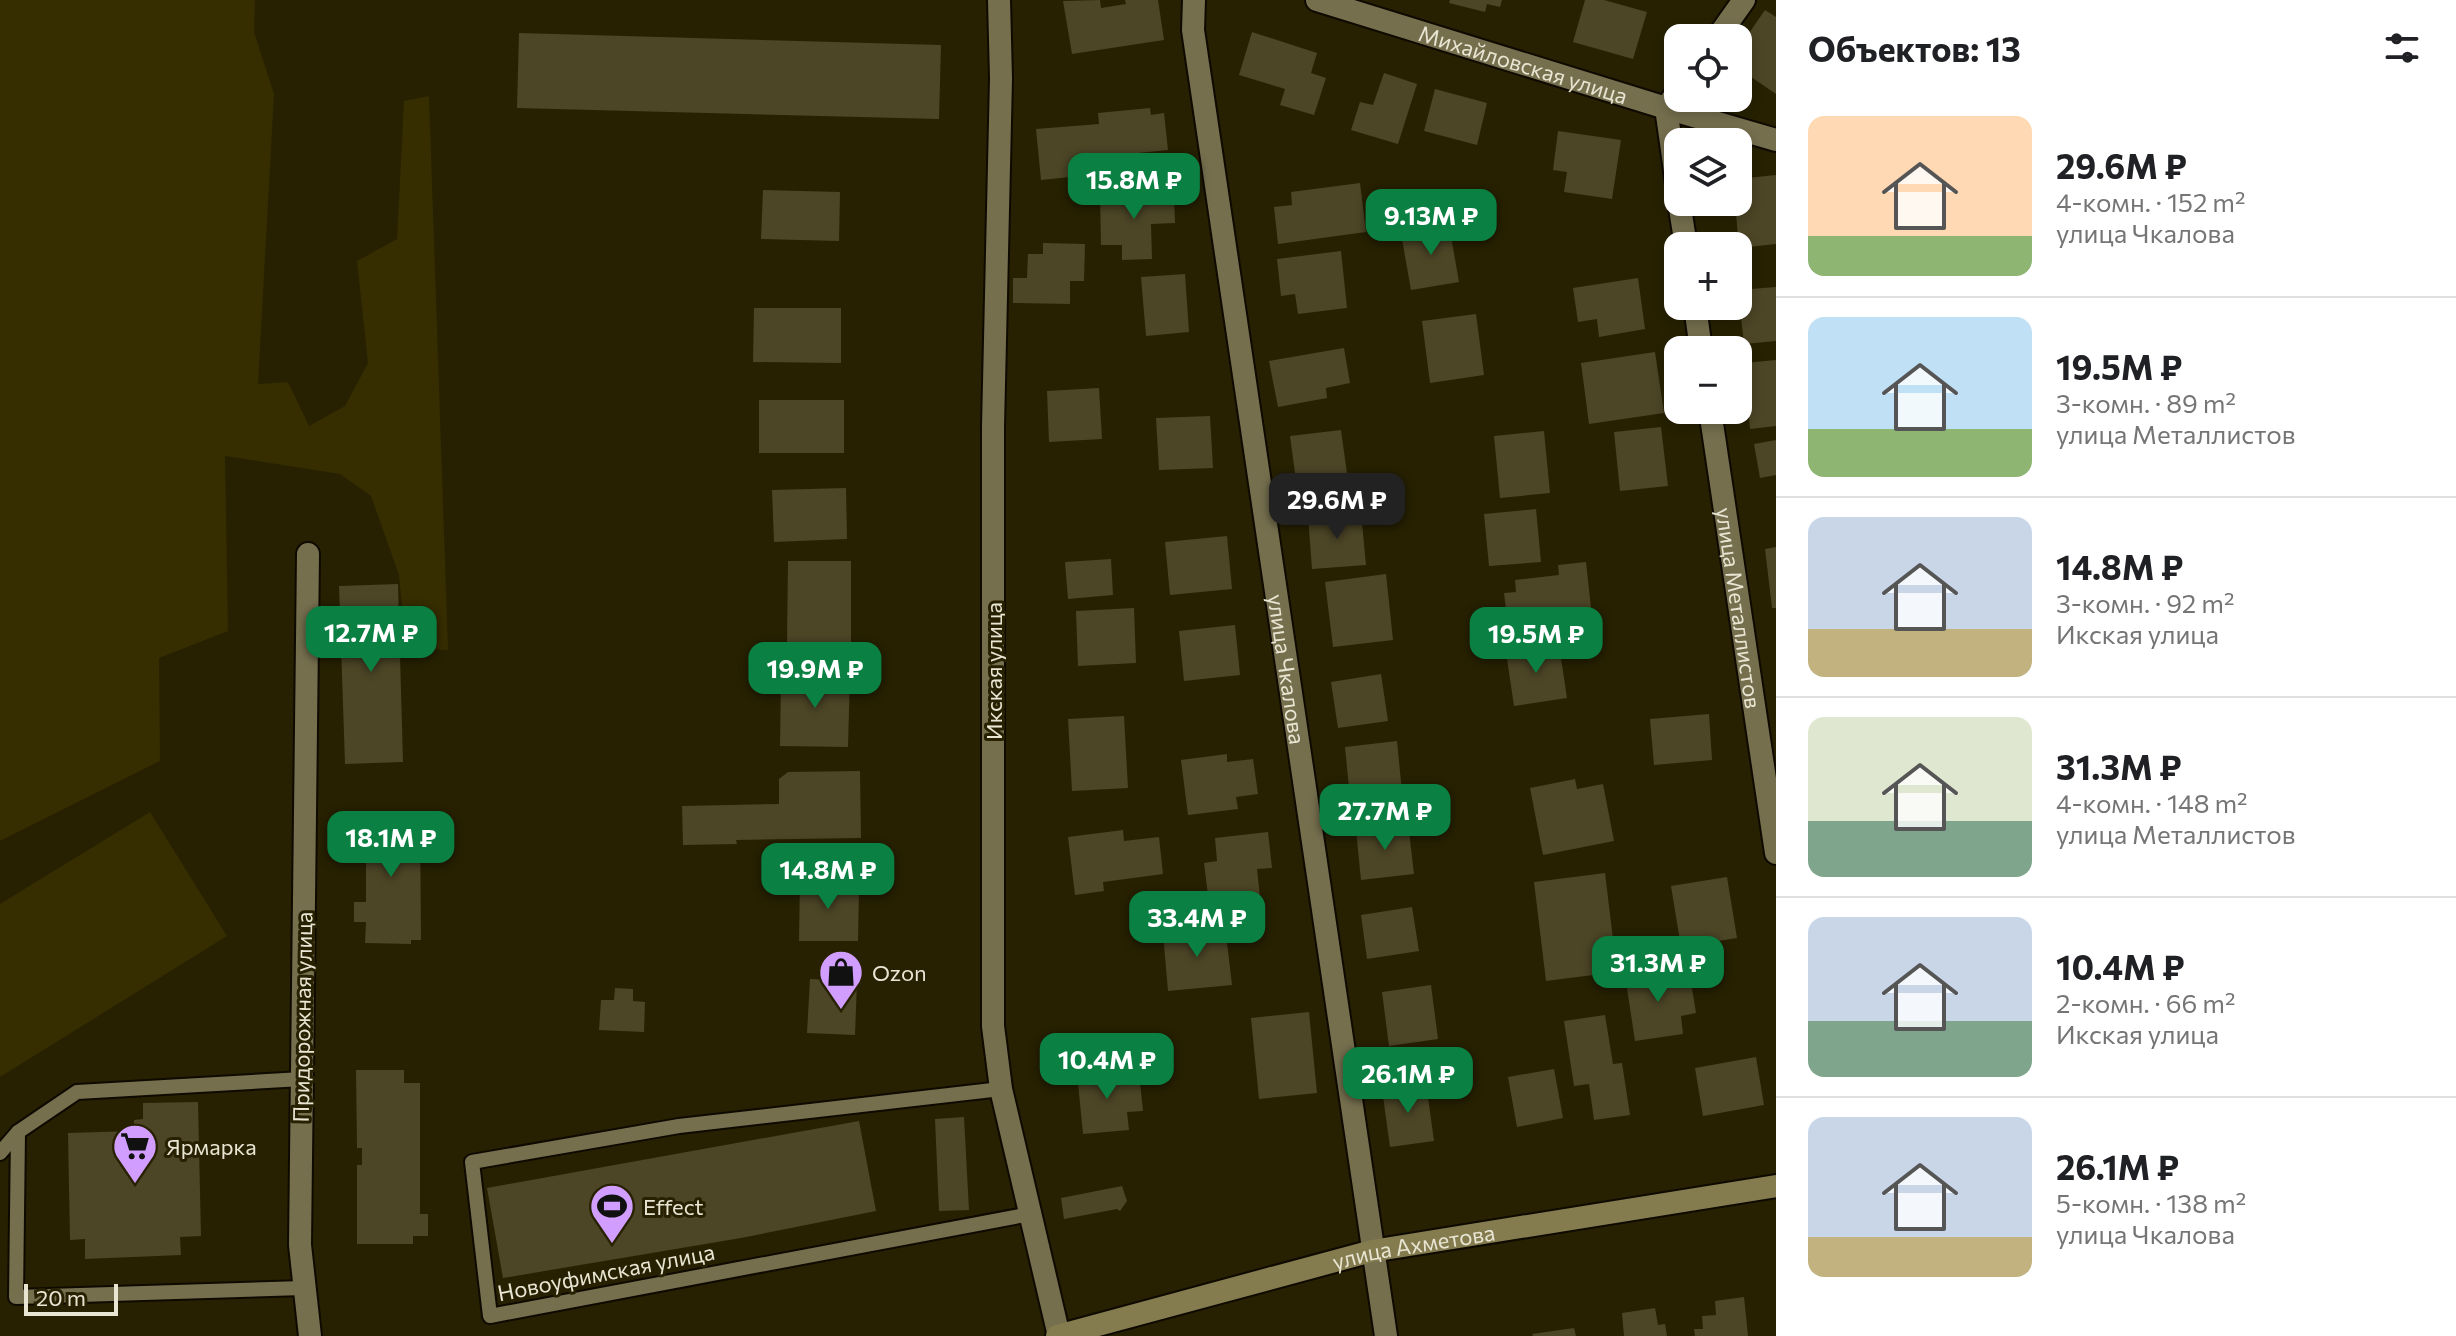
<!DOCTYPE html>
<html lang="ru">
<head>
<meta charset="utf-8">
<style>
	:root { --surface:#fff; --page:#f6f6f6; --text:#202124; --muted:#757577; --line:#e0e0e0; --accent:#0b8043 }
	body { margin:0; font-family:Commissioner,sans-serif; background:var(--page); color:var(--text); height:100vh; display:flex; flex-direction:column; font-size:30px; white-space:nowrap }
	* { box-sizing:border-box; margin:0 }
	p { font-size:26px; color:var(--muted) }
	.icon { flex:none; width:44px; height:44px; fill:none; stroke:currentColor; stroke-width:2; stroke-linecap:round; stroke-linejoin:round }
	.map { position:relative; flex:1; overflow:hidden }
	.drawer { display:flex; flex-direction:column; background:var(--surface); width:680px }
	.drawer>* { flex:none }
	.buttons { position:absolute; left:1664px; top:24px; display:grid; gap:16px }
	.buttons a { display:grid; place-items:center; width:88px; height:88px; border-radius:16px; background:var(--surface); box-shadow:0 4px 12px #0003; font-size:40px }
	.scale { position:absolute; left:24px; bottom:20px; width:94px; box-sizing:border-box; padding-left:8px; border:4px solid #e8e5d3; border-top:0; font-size:22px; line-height:28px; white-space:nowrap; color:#e8e5d3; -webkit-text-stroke:6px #272102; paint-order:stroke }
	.price { position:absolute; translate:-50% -68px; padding:0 18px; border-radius:16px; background:var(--accent); color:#fff; font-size:26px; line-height:52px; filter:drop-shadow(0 2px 4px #0008) }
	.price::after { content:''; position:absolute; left:50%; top:48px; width:24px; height:18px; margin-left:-12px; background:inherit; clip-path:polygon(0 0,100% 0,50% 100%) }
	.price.active { background:#222; color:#fff }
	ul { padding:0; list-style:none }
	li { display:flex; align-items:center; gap:24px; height:200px; padding:0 32px }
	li+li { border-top:2px solid var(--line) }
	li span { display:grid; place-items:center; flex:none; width:224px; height:160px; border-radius:16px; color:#555 }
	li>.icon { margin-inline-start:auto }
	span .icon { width:96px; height:96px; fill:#fffc; stroke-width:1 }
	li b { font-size:34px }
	h2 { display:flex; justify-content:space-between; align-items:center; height:96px; padding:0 32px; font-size:34px }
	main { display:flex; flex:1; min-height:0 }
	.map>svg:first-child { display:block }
	.green { fill:#362d00 }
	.building { fill:#4c4526 }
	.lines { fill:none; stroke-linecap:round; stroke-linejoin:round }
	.service-casing { stroke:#0f0a00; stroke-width:18 }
	.minor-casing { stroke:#0f0a00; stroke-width:26 }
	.secondary-casing { stroke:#0f0a00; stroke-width:26 }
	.service { stroke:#756f4e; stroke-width:14 }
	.minor { stroke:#756f4e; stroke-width:22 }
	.secondary { stroke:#847c4f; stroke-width:22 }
	.labels { text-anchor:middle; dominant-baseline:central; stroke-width:6; stroke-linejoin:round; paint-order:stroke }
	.street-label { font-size:22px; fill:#e8e5d3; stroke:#272102 }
	.poi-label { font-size:22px; fill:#e8e5d3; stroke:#272102; text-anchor:start }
</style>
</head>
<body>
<main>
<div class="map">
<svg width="1776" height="1336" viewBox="0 0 1776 1336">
	<rect width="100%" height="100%" fill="#272102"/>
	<!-- green -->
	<g class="green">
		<polygon points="0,0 255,0 254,32 274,94 258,384 288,382 309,426 345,406 368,363 357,261 397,239 404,101 429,96 448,650 406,648 399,575 371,496 340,474 225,456 228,631 159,658 160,761 0,841"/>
		<polygon points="150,812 227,936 0,1077 0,904"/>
	</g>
	<!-- building -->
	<g class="building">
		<polygon points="1100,0 1101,8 1126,4 1125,0 1158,0 1164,40 1072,54 1063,1"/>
		<polygon points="1450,0 1502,0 1500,7 1487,4 1485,12 1449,3"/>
		<polygon points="1585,0 1604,0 1647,12 1633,59 1573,42"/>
		<polygon points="1765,10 1776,17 1776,94 1738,68 1738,49"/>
		<polygon points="1252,32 1317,53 1311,73 1326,78 1314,115 1280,105 1285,89 1239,75"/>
		<polygon points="519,33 941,45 939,119 517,108"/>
		<polygon points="1384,73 1417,84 1398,144 1351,130 1360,102 1373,105"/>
		<polygon points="1435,89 1487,103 1477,145 1424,131"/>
		<polygon points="1150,108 1151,115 1164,113 1168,150 1108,156 1109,173 1041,180 1036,129 1099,124 1098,113"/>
		<polygon points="1558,131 1621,140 1612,199 1564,192 1567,172 1553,170"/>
		<polygon points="1776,175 1776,244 1739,248 1735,202 1738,202 1738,179"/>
		<polygon points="1360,183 1366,232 1278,244 1274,207 1292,205 1291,192"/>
		<polygon points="763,190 840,192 839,241 761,239"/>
		<polygon points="1174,193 1175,223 1151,224 1152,259 1122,260 1122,245 1101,245 1100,194"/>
		<polygon points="1448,219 1459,282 1411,290 1402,239 1422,235 1420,224"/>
		<polygon points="1043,243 1085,244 1084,281 1070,281 1070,304 1013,303 1013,278 1027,278 1028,254 1043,254"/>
		<polygon points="1341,251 1347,308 1298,314 1295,294 1281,296 1277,259"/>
		<polygon points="1185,274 1189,332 1146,336 1141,277"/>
		<polygon points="1638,278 1645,329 1599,337 1597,319 1578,322 1573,288"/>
		<polygon points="1776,287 1776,341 1744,344 1738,290"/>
		<polygon points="754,308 841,308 841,363 753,362"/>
		<polygon points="1476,314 1484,375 1430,383 1422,321"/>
		<polygon points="1344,348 1350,383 1326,388 1327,398 1278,407 1269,361"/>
		<polygon points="1655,352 1664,413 1589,424 1581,363"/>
		<polygon points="1776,360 1776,426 1750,429 1744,363"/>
		<polygon points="1099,388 1102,439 1049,442 1047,391"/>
		<rect x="759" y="400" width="85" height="53"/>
		<polygon points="1210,416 1213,468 1159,470 1156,418"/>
		<polygon points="1661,427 1668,486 1620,491 1614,432"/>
		<polygon points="1341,430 1348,481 1297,488 1290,436"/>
		<polygon points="1544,431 1550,493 1500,498 1494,436"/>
		<polygon points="1776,440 1776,475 1760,478 1754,444"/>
		<polygon points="846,488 847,539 774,542 772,490"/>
		<polygon points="1536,509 1541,562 1489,566 1484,514"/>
		<polygon points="1361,512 1366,565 1312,569 1308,516"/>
		<polygon points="1227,536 1232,589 1170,595 1165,542"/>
		<polygon points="1776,547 1776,608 1772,608 1765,549"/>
		<polygon points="1111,559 1113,595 1068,599 1065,562"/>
		<polygon points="788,561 851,561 851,643 787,643"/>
		<polygon points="1586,562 1592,617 1508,626 1504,593 1516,592 1515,580 1559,575 1558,565"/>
		<polygon points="1386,574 1393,640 1333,647 1325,582"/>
		<polygon points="398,584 403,762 345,764 339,586"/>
		<polygon points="1134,608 1136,663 1078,666 1076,611"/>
		<polygon points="1235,625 1240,675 1184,681 1179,631"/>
		<polygon points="1559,645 1567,698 1514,706 1506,652"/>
		<polygon points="781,673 850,674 848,747 780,746"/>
		<polygon points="1381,674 1388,721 1338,728 1331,682"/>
		<polygon points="1709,714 1712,760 1654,765 1650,719"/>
		<polygon points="1124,716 1128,788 1072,791 1068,719"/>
		<polygon points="1397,741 1403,802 1351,808 1345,747"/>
		<polygon points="1227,754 1227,762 1253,759 1258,794 1236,797 1238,809 1188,815 1181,760"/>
		<polygon points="860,771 861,838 736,840 737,844 683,845 682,806 779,804 779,779 788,772"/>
		<polygon points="1575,779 1577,789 1603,784 1614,841 1543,855 1530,788"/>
		<polygon points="366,815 420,815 421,940 411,940 411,944 365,943 366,922 354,922 354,902 366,902 366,852 354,852 354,826 366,826"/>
		<polygon points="1408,823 1414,874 1361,880 1356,830"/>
		<polygon points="1123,830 1124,841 1159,837 1163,874 1103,882 1104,891 1075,895 1068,837"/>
		<polygon points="1268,832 1272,868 1257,869 1260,897 1209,903 1204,863 1217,861 1215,838"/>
		<polygon points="1605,873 1617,972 1546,981 1534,882"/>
		<polygon points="1727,877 1737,938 1681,947 1671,886"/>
		<polygon points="800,879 849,879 849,890 859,890 858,941 799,941"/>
		<polygon points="1412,907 1419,951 1367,959 1361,915"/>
		<polygon points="1225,926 1232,985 1168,991 1163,933"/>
		<polygon points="1674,968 1676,984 1691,982 1696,1013 1681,1016 1683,1034 1635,1041 1625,975"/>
		<polygon points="810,979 857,981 855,1035 807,1033"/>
		<polygon points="1431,985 1438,1039 1389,1046 1382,992"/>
		<polygon points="615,988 633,989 633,1001 645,1002 644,1032 599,1030 601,1000 614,1000"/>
		<polygon points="1309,1012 1317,1093 1259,1099 1251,1018"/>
		<polygon points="1605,1015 1613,1064 1622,1063 1630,1115 1594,1120 1589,1084 1574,1086 1564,1021"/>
		<polygon points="1756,1057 1764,1105 1703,1116 1695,1068"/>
		<polygon points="1125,1069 1125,1084 1140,1082 1143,1111 1127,1112 1129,1130 1083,1134 1077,1073"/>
		<polygon points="1554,1069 1563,1118 1517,1127 1508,1077"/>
		<polygon points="356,1070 404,1070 404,1083 420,1083 420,1214 428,1214 428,1236 413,1236 413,1244 357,1244 357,1165 362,1165 362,1148 357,1148"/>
		<polygon points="1426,1083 1434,1141 1390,1147 1382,1089"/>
		<polygon points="198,1102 201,1236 180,1237 181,1255 85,1259 85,1239 70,1240 68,1133 134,1131 134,1120 143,1119 143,1103"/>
		<polygon points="964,1117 969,1210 939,1211 935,1119"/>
		<polygon points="859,1121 876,1211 741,1238 503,1278 487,1188"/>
		<polygon points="1122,1186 1127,1201 1120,1211 1117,1209 1064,1219 1061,1198"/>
		<polygon points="1744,1297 1748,1336 1695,1336 1694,1329 1703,1329 1702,1316 1716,1315 1715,1301"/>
		<polygon points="1655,1308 1658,1325 1665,1324 1667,1336 1624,1336 1622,1313"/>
		<polygon points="1574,1328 1576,1336 1533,1336 1532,1334"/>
	</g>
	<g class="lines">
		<!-- service casing -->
		<g class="service-casing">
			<g id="service">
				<polyline points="1001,1089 679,1126 472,1162 490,1316 1030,1214"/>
				<polyline points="18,1132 16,1297 304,1288"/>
				<polyline points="0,1153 18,1132 77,1092 302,1079"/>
			</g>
		</g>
		<!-- minor casing -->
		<g class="minor-casing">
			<g id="minor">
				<polyline points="999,0 1001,78 993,427 993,1026 1001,1089 1059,1336"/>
				<path id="s1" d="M1194,0l-1,30 193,1306"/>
				<path id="s2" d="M1317,0l349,108 110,32"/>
				<polyline points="1717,38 1744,0"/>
				<polyline points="1678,91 1666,108 1678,192"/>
				<polyline points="1679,202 1686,246"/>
				<polyline points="1695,306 1701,350"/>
				<path id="s3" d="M1710,410l66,443"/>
				<polyline points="308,554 300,1245 310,1336"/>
			</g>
		</g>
		<!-- secondary casing -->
		<g class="secondary-casing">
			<g id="secondary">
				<path id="s4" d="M1057,1336l315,-85 404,-65"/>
			</g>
		</g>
		<!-- service -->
		<use href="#service" class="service"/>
		<!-- minor -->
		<use href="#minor" class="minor"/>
		<!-- secondary -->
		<use href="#secondary" class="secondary"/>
	</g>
	<!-- icons -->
	<defs>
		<g id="shop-pin" transform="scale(2.3)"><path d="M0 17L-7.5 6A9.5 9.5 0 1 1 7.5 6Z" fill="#d19dfe" stroke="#272102"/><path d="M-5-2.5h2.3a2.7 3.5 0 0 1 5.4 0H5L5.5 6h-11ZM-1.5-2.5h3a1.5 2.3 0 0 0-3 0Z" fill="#111"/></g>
		<g id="supermarket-pin" transform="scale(2.3)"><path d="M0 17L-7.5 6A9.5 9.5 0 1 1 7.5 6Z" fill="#d19dfe" stroke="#272102"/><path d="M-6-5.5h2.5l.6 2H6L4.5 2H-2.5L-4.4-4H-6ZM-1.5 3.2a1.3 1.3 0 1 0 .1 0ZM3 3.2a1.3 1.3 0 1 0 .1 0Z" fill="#111"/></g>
		<g id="stadium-pin" transform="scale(2.3)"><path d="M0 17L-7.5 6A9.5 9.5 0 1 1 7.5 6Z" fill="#d19dfe" stroke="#272102"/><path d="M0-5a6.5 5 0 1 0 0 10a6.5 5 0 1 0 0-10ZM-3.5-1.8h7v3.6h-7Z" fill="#111"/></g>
	</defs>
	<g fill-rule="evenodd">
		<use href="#shop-pin" x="841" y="972"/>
		<use href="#supermarket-pin" x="135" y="1146"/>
		<use href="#stadium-pin" x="612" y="1206"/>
	</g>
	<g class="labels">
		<!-- street labels -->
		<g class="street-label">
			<text stroke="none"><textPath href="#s2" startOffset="216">Михайловская улица</textPath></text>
			<text stroke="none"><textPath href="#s3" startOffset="200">улица Металлистов</textPath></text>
			<text stroke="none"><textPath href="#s1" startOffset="676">улица Чкалова</textPath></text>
			<text transform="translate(993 671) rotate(-90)">Икская улица</text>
			<text transform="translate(302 1017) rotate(-89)">Придорожная улица</text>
			<text stroke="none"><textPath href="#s4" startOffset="368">улица Ахметова</textPath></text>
			<text transform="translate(606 1272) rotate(-11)">Новоуфимская улица</text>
		</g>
		<!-- poi labels -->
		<g class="poi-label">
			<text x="872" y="972">Ozon</text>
			<text x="166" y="1146">Ярмарка</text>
			<text x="643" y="1206">Effect</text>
		</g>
	</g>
</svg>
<div class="buttons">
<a><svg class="icon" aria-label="locate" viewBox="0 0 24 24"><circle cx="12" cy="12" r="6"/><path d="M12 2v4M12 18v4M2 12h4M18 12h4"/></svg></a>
<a><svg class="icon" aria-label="layers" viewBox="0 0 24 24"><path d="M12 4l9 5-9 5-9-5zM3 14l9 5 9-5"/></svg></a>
<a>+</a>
<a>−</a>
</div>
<div class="scale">20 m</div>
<b class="price" style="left:1134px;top:221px">15.8M ₽</b>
<b class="price" style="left:1431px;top:257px">9.13M ₽</b>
<b class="price active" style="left:1337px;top:541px">29.6M ₽</b>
<b class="price" style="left:371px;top:674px">12.7M ₽</b>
<b class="price" style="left:1536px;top:675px">19.5M ₽</b>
<b class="price" style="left:815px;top:710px">19.9M ₽</b>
<b class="price" style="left:1385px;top:852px">27.7M ₽</b>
<b class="price" style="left:391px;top:879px">18.1M ₽</b>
<b class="price" style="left:828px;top:911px">14.8M ₽</b>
<b class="price" style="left:1197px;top:959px">33.4M ₽</b>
<b class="price" style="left:1658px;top:1004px">31.3M ₽</b>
<b class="price" style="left:1107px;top:1101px">10.4M ₽</b>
<b class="price" style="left:1408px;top:1115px">26.1M ₽</b>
</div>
<section class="drawer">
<h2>Объектов: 13<svg class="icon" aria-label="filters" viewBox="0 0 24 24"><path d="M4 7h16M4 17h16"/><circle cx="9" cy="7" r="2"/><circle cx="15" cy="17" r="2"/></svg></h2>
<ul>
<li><span style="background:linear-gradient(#ffd9b3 75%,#8fb573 0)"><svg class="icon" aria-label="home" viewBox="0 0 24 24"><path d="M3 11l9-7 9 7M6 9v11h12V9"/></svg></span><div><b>29.6M ₽</b><p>4-комн. · 152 m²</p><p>улица Чкалова</p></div></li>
<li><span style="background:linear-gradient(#bfe0f5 70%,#8fb573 0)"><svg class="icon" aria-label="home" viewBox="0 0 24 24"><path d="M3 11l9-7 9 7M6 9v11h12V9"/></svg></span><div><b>19.5M ₽</b><p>3-комн. · 89 m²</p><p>улица Металлистов</p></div></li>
<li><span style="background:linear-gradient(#c9d6e8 70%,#c2b280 0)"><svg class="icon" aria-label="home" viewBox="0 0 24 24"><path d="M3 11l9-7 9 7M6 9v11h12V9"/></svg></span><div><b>14.8M ₽</b><p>3-комн. · 92 m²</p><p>Икская улица</p></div></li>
<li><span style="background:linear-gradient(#dfe7d0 65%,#7fa58c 0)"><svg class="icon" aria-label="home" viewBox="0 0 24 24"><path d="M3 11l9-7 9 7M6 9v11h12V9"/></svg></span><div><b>31.3M ₽</b><p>4-комн. · 148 m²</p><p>улица Металлистов</p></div></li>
<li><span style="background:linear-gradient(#c9d6e8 65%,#7fa58c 0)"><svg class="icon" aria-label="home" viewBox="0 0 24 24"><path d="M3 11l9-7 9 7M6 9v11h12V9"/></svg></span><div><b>10.4M ₽</b><p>2-комн. · 66 m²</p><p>Икская улица</p></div></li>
<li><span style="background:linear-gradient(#c9d6e8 75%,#c2b280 0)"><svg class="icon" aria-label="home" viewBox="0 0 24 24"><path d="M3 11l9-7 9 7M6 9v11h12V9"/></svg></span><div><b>26.1M ₽</b><p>5-комн. · 138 m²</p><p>улица Чкалова</p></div></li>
</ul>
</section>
</main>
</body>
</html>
